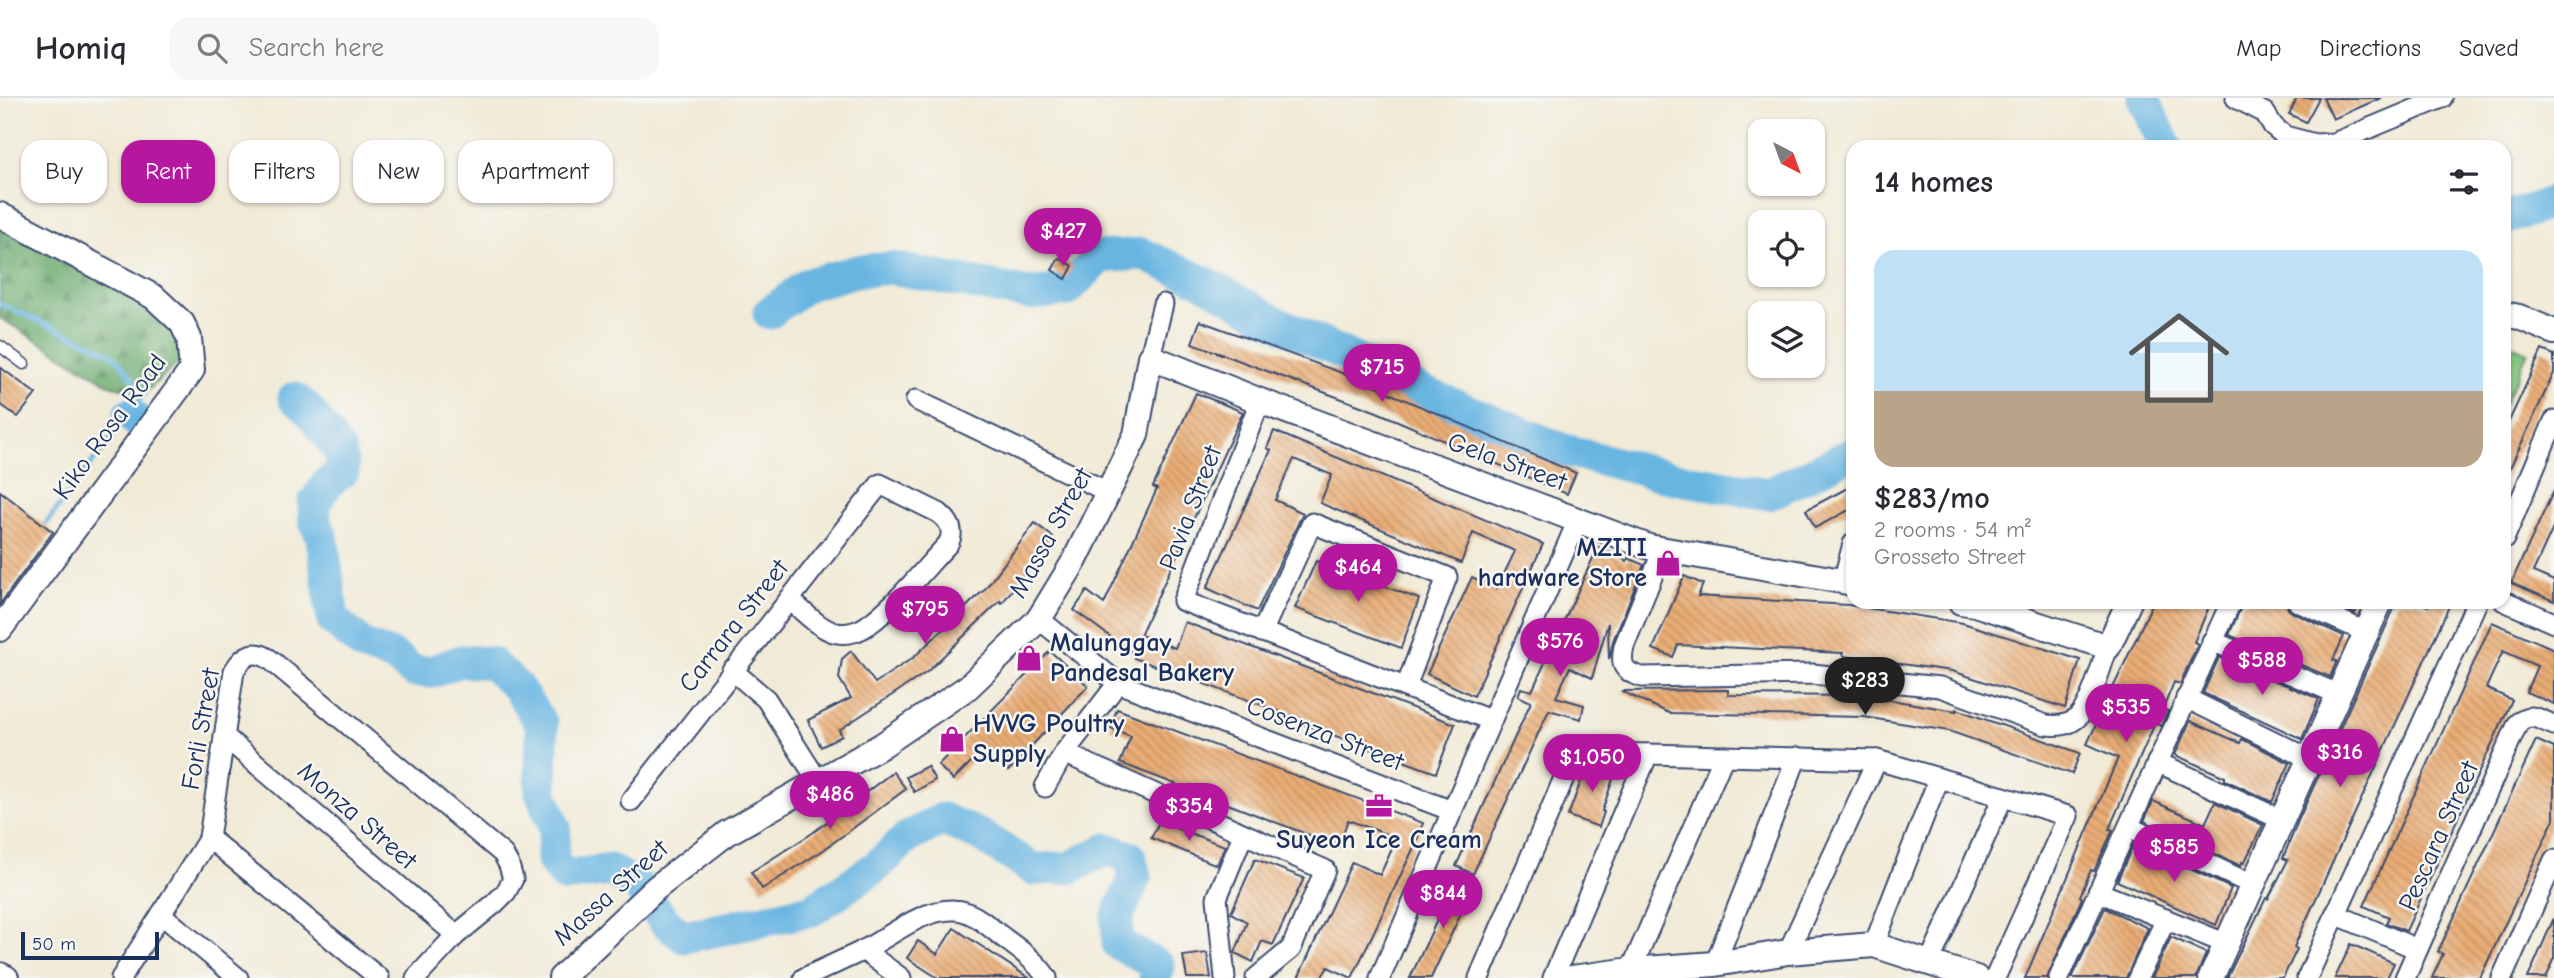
<!DOCTYPE html>
<html lang="en">
<head>
<meta charset="utf-8">
<style>
	:root { --surface:#fff; --page:#f7f7f7; --text:#2b2b33; --muted:#7c7c81; --line:#e1e1e2; --accent:#b5179e }
	body { margin:0; font-family:"Comic Neue",sans-serif; background:var(--page); color:var(--text); height:100vh; display:flex; flex-direction:column; font-size:26px; white-space:nowrap }
	* { box-sizing:border-box; margin:0 }
	p { font-size:23px; color:var(--muted) }
	.icon { flex:none; width:38px; height:38px; fill:none; stroke:currentColor; stroke-width:2; stroke-linecap:round; stroke-linejoin:round }
	.map { position:relative; flex:1; overflow:hidden }
	.sheet { position:absolute; left:1846px; top:42px; width:665px; height:469px; display:flex; flex-direction:column; background:var(--surface); border-radius:21px; box-shadow:0 2px 5px #0004 }
	.sheet>* { flex:none }
	.top-card { position:absolute; left:21px; top:42px; width:665px; height:63px; display:flex; gap:14px }
	.needle { width:46px; rotate:139deg }
	.tools { position:absolute; left:1748px; top:21px; display:grid; gap:14px }
	.tools a { display:grid; place-items:center; width:77px; height:77px; border-radius:14px; background:var(--surface); box-shadow:0 2px 5px #0004; font-size:35px }
	.scale { position:absolute; left:21px; bottom:18px; width:138px; box-sizing:border-box; padding-left:7px; border:4px solid #1b2f5e; border-top:0; font-size:19px; line-height:24px; white-space:nowrap; color:#1b2f5e; -webkit-text-stroke:5px #f6f6f2; paint-order:stroke }
	.price { position:absolute; translate:-50% -60px; padding:0 16px; border-radius:24px; background:var(--accent); color:#fff; font-size:23px; line-height:46px; filter:drop-shadow(0 2px 4px #0008) }
	.price::after { content:''; position:absolute; left:50%; top:42px; width:21px; height:16px; margin-left:-10px; background:inherit; clip-path:polygon(0 0,100% 0,50% 100%) }
	.price.selected { background:#222; color:#fff }
	ul { padding:0; list-style:none }
	li { display:grid; align-content:center; gap:14px; height:371px; padding:0 28px }
	li span { display:grid; place-items:center; height:217px; border-radius:21px; color:#555 }
	li>.icon { margin-inline-start:auto }
	span .icon { width:126px; height:126px; fill:#fffc; stroke-width:1 }
	li b { font-size:30px }
	h2 { display:flex; justify-content:space-between; align-items:center; height:84px; padding:0 28px; font-size:30px }
	.pill { padding:0 24px; border-radius:21px; background:var(--surface); box-shadow:0 2px 5px #0004; font-size:24px; line-height:63px }
	.pill.selected { background:var(--accent); color:#fff }
	header { display:flex; align-items:center; gap:42px; box-sizing:border-box; height:98px; padding:0 35px; background:var(--surface); border-bottom:2px solid var(--line) }
	header strong { font-size:33px }
	nav { display:flex; gap:38px; margin-inline-start:auto; font-size:24px }
	.search { width:490px; height:63px; background:var(--page); display:flex; align-items:center; gap:18px; box-sizing:border-box; padding:0 24px; border-radius:21px; color:var(--muted); font-size:26px }
	.map>svg:first-child { display:block }
	.forest { fill:url(#forest-firs); stroke:#436c66; stroke-width:2 }
	.pitch { fill:#84c57e; stroke:#507a6e; stroke-width:2 }
	.lines { fill:none; stroke-linecap:round; stroke-linejoin:round }
	.stream { stroke:#68b5e2; stroke-width:5 }
	.river { stroke:#68b5e2; stroke-width:33 }
	.building { fill:url(#building-back-hatch) }
	.service-casing { stroke:#3b4b70; stroke-width:13 }
	.minor-casing { stroke:#3b4b70; stroke-width:23 }
	.tertiary-casing { stroke:#3b4b70; stroke-width:28 }
	.service { stroke:#fff; stroke-width:10 }
	.minor { stroke:#fff; stroke-width:19 }
	.tertiary { stroke:#fff; stroke-width:24 }
	.labels { text-anchor:middle; dominant-baseline:central; stroke-width:5; stroke-linejoin:round; paint-order:stroke }
	.street-label { font-size:26px; fill:#1b2f5e; stroke:#f6f6f2 }
	.poi-label { font-size:26px; font-weight:bold; fill:#1b2f5e; stroke:#f6f6f2; text-anchor:start }
</style>
</head>
<body>
<header>
<strong>Homiq</strong>
<div class="search"><svg class="icon" aria-label="search" viewBox="0 0 24 24"><circle cx="10" cy="10" r="6"/><path d="M15 15l6 6"/></svg>Search here</div>
<nav><a>Map</a><a>Directions</a><a>Saved</a></nav>
</header>
<div class="map">
<svg width="2554" height="880" viewBox="0 0 2554 880">
	<defs>
		<pattern id="forest-firs" width="22" height="20" patternUnits="userSpaceOnUse" patternTransform="scale(1.75)"><rect width="22" height="20" fill="#6baa6d"/><path d="M5 1l3.5 6h-7zM16 11l3.5 6h-7z" fill="#578b5d"/></pattern>
		<pattern id="building-back-hatch" width="6" height="6" patternUnits="userSpaceOnUse" patternTransform="scale(1.75)"><rect width="6" height="6" fill="#eaad75"/><path d="M-1 5l2 2M0 0l6 6M5-1l2 2" fill="none" stroke="#bd8d63"/></pattern>
	</defs>
	<rect width="100%" height="100%" fill="#f6f6f2"/>
	<filter id="ink" filterUnits="userSpaceOnUse"><feTurbulence type="fractalNoise" baseFrequency=".0143" numOctaves="2"/><feDisplacementMap in="SourceGraphic" scale="14" xChannelSelector="R" yChannelSelector="G"/><feConvolveMatrix kernelMatrix="1 2 1 2 8 2 1 2 1" color-interpolation-filters="sRGB"/></filter>
	<filter id="wash" filterUnits="userSpaceOnUse"><feTurbulence type="fractalNoise" baseFrequency=".00686" numOctaves="4" result="noise"/><feDisplacementMap in="SourceGraphic" scale="28" xChannelSelector="R" yChannelSelector="G"/><feGaussianBlur stdDeviation="1.57" result="paint"/><feColorMatrix in="noise" values="0 0 0 0 0 0 0 0 0 0 0 0 0 0 0 0 0 1.4 0 .05"/><feComposite in="paint" operator="in"/></filter>
	<g filter="url(#wash)">
		<rect width="100%" height="100%" fill="#f1ead6"/>
		<!-- forest -->
		<polygon class="forest" points="0,132 174,216 184,260 145,295 112,288 0,220"/>
		<!-- pitch -->
		<polygon class="pitch" points="2504,244 2528,254 2504,307"/>
		<g class="lines">
			<!-- stream -->
			<polyline class="stream" points="0,206 111,255 145,295 41,432"/>
			<!-- river -->
			<g class="river">
				<polyline points="2143,0 2166,49"/>
				<polyline points="2504,121 2554,104"/>
				<polyline points="769,215 808,186 858,173 891,170 1030,196 1067,192 1100,159 1142,156 1204,184 1270,221 1423,294 1564,352 1674,380 1769,396 1853,355"/>
				<polyline points="294,300 307,310 340,353 343,373 328,385 314,405 315,423 322,439 333,522 364,548 393,558 413,573 431,574 461,563 491,565 517,589 542,627 541,694 555,730 552,762 565,778 610,772 637,787 665,824 684,839 812,812 876,769 907,740 942,721 981,738 1033,771 1069,770 1107,751 1130,759 1135,779 1117,820 1118,846 1159,868 1155,880"/>
				<polyline points="130,316 141,327"/>
			</g>
		</g>
		<g id="blocks">
			<!-- building -->
			<g class="building">
				<polygon points="2297,0 2319,0 2306,24 2289,16"/>
				<polygon points="2323,0 2381,0 2333,21"/>
				<polygon points="1059,160 1073,168 1066,181 1052,172"/>
				<polygon points="1200,223 1383,290 1382,292 1576,375 1567,396 1377,314 1192,245"/>
				<polygon points="2542,252 2554,257 2554,275 2504,383 2504,334"/>
				<polygon points="0,269 36,296 18,319 0,306"/>
				<polygon points="1196,295 1243,314 1140,537 1175,550 1185,524 1455,626 1436,675 1295,623 1297,620 1134,560 1135,557 1074,512 1087,493 1104,506 1157,391 1153,389"/>
				<polygon points="1274,333 1543,446 1474,598 1427,576 1472,479 1497,491 1515,453 1473,435 1461,465 1320,405 1332,377 1294,361 1275,402 1303,415 1257,513 1207,490 1271,352 1267,350"/>
				<polygon points="1853,387 1853,410 1815,430 1806,412"/>
				<polygon points="2554,392 2554,428 2533,474 2554,483 2554,503 2511,485"/>
				<polygon points="0,393 53,434 0,506"/>
				<polygon points="1035,425 1053,439 1002,505 1000,503 927,574 839,632 842,638 821,649 808,622 851,600 839,580 842,561 851,553 875,585 914,559 985,491"/>
				<polygon points="1598,449 1627,463 1628,460 1644,467 1613,543 1610,558 1609,561 1608,525 1592,580 1570,569 1556,599 1584,607 1581,621 1549,612 1473,776 1456,768 1531,604 1518,598 1521,590 1532,593"/>
				<polygon points="1316,463 1419,501 1401,550 1295,510"/>
				<polygon points="1684,478 1703,486 1698,498 1848,507 1963,525 2080,562 2065,610 1952,573 1843,558 1843,555 1678,547 1673,559 1653,551"/>
				<polygon points="2153,504 2211,504 2194,544 2198,546 2180,586 2174,584 2163,611 2168,613 2161,628 2155,625 2109,731 2113,732 2094,773 2091,772 2080,798 2082,800 2047,880 2025,880 2118,660 2087,646"/>
				<polygon points="2243,504 2286,504 2288,511 2293,515 2344,538 2333,562 2337,563 2330,579 2229,537"/>
				<polygon points="2328,504 2360,504 2355,516"/>
				<polygon points="2397,504 2417,504 2428,508 2430,504 2451,504 2294,849 2297,851 2283,880 2227,880 2266,800 2268,801 2288,762 2283,760 2298,723"/>
				<polygon points="2492,524 2554,551 2554,606 2526,594 2537,568 2503,553 2486,590 2512,602 2406,833 2386,825 2389,819 2364,808"/>
				<polygon points="1050,553 1088,588 1008,673 984,651 953,682 938,667"/>
				<polygon points="2219,559 2319,601 2302,641 2203,595"/>
				<polygon points="1728,592 1728,597 1867,598 1956,613 1956,611 2080,655 2072,676 1949,633 1864,619 1669,615 1621,593"/>
				<polygon points="1117,611 1423,725 1415,747 1352,880 1328,869 1321,880 1298,880 1352,764 1380,777 1397,740 1348,722 1338,748 1120,665 1131,638 1110,630"/>
				<polygon points="2190,623 2240,645 2242,641 2290,665 2272,704 2225,682 2225,679 2175,657"/>
				<polygon points="2536,642 2554,650 2554,721 2480,880 2432,880 2443,856 2438,854"/>
				<polygon points="1587,667 1603,667 1616,672 1602,713 1604,714 1599,729 1568,718"/>
				<polygon points="927,668 935,682 914,694 906,679"/>
				<polygon points="893,674 906,691 822,753 762,791 751,774 811,736"/>
				<polygon points="2153,703 2205,726 2215,704 2263,727 2244,765 2242,764 2241,768 2144,723"/>
				<polygon points="1159,724 1225,748 1217,767 1151,740"/>
				<polygon points="2134,745 2231,790 2216,827 2117,783"/>
				<polygon points="1255,761 1304,780 1273,847 1262,843 1253,864 1235,855 1247,824 1231,815"/>
				<polygon points="1457,779 1474,787 1431,880 1410,880"/>
				<polygon points="2105,810 2148,830 2126,880 2072,880"/>
				<polygon points="2554,820 2554,862 2546,880 2528,880"/>
				<polygon points="954,830 1029,880 938,880 907,860 918,843 937,856"/>
				<polygon points="2171,839 2206,855 2196,880 2152,880"/>
				<polygon points="2351,846 2394,865 2387,880 2335,880"/>
				<polygon points="1207,855 1211,880 1187,880 1183,858"/>
			</g>
		</g>
	</g>
	<g filter="url(#ink)">
		<use href="#blocks" fill-opacity="0" stroke="#3b4b70" stroke-width="2"/>
		<g class="lines">
			<!-- service casing -->
			<g class="service-casing">
				<polyline id="service" points="0,248 24,266"/>
			</g>
			<!-- minor casing -->
			<g class="minor-casing">
				<g id="minor">
					<polyline points="2236,0 2265,15 2273,28 2285,38 2315,46 2334,45 2442,0"/>
					<polyline points="1150,259 1163,206"/>
					<polyline points="916,302 1108,394"/>
					<polyline points="1260,303 1183,503 1490,622"/>
					<polyline points="2504,441 2554,323"/>
					<path d="M1663,452l-39,96c-4,19 -1,26 18,31l170,-3 128,13 106,38c11,1 22,1 31,-7 14,-13 24,-52 31,-71"/>
					<polyline points="1843,484 1853,446"/>
					<polyline points="2504,503 2554,525"/>
					<polyline points="2298,504 2366,534"/>
					<polyline points="1039,521 1118,585 1452,713"/>
					<polyline points="1262,534 1312,425 1447,479 1406,589"/>
					<polyline points="2212,543 2338,596"/>
					<polyline points="732,572 766,601 818,683"/>
					<polyline points="2186,600 2310,661"/>
					<polyline points="224,638 456,837"/>
					<polyline points="1064,655 1325,772 1291,851 1256,880"/>
					<polyline points="2157,664 2282,722"/>
					<polyline points="1045,689 1064,655 1118,585"/>
					<path d="M631,703l249,-317 59,29c11,9 16,18 9,31 -24,25 -52,61 -80,81 -8,6 -20,10 -31,8 -17,-3 -35,-23 -48,-34"/>
					<polyline points="2129,729 2253,787"/>
					<polyline points="209,740 379,880"/>
					<polyline points="2098,794 2227,846"/>
					<polyline points="2335,816 2417,851"/>
					<polyline points="162,817 238,880"/>
					<polyline points="1874,847 1939,680"/>
					<polyline points="863,852 901,880"/>
					<polyline points="1788,854 1877,662"/>
					<polyline points="1929,865 2003,699"/>
					<polyline points="1715,866 1797,659"/>
					<polyline points="1631,872 1724,658"/>
					<path d="M121,880l88,-140 25,-167c10,-17 21,-23 38,-10l231,193 6,11 4,14 -7,13 -12,12 -38,31 -40,43"/>
					<path d="M804,880c19,-9 39,-18 58,-27 28,-14 59,-42 92,-41 19,0 36,18 50,28 16,12 32,23 43,40"/>
					<polyline points="1225,880 1217,800 1243,737"/>
					<polyline points="1380,880 1578,422"/>
					<polyline points="1479,880 1575,654 1877,662 2068,718 1995,880"/>
					<polyline points="1553,880 1648,656"/>
					<polyline points="2059,880 2231,504"/>
					<polyline points="2138,880 2166,821"/>
					<polyline points="2307,880 2477,504"/>
					<path d="M2405,880l113,-255c12,-12 22,-3 36,2"/>
					<polyline points="2502,880 2554,762"/>
				</g>
			</g>
			<!-- tertiary casing -->
			<g class="tertiary-casing">
				<g id="tertiary">
					<polyline points="0,117 154,199 182,225 189,240 192,272 0,531"/>
					<polyline points="2504,216 2519,219 2554,234"/>
					<polyline points="1961,504 1975,506 2108,549 2129,504"/>
					<polyline points="0,877 6,880"/>
					<polyline points="561,880 656,790 727,735 881,648 968,589 1039,521 1075,462 1136,337 1150,259 1260,303 1649,449 1853,485"/>
					<polyline points="1572,880 1631,872 1715,866 1788,854 1874,847 1976,880"/>
					<polyline points="2211,880 2380,504"/>
				</g>
			</g>
			<!-- service -->
			<use href="#service" class="service"/>
			<!-- minor -->
			<use href="#minor" class="minor"/>
			<!-- tertiary -->
			<use href="#tertiary" class="tertiary"/>
		</g>
	</g>
	<!-- icons -->
	<defs>
		<g id="shop-bare" transform="scale(2.1)"><path d="M-5-2.5h2.3a2.7 3.5 0 0 1 5.4 0H5L5.5 6h-11ZM-1.5-2.5h3a1.5 2.3 0 0 0-3 0Z" fill="#b5179e" stroke="#f6f6f2" stroke-width="2.5" paint-order="stroke"/></g>
		<g id="office-bare" transform="scale(2.1)"><path d="M-6-3h4V-5.5h4V-3h4V5H-6ZM-1-4.5V-3h2v-1.5ZM-6 0V1H6V0Z" fill="#b5179e" stroke="#f6f6f2" stroke-width="2.5" paint-order="stroke"/></g>
	</defs>
	<g fill-rule="evenodd">
		<use href="#shop-bare" x="1668" y="465"/>
		<use href="#shop-bare" x="1029" y="560"/>
		<use href="#shop-bare" x="952" y="641"/>
		<use href="#office-bare" x="1379" y="708"/>
	</g>
	<g class="labels">
		<!-- street labels -->
		<g class="street-label">
			<text transform="translate(110 329) rotate(-54)">Kiko Rosa Road</text>
			<text transform="translate(1507 364) rotate(20)">Gela Street</text>
			<text transform="translate(1191 410) rotate(-69)">Pavia Street</text>
			<text transform="translate(1051 435) rotate(-61)">Massa Street</text>
			<text transform="translate(734 528) rotate(-52)">Carrara Street</text>
			<text transform="translate(201 631) rotate(-80)">Forli Street</text>
			<text transform="translate(1325 636) rotate(21)">Cosenza Street</text>
			<text transform="translate(357 718) rotate(41)">Monza Street</text>
			<text transform="translate(2439 738) rotate(-66)">Pescara Street</text>
			<text transform="translate(611 795) rotate(-42)">Massa Street</text>
		</g>
		<!-- poi labels -->
		<g class="poi-label">
			<text x="1647" y="450" text-anchor="end">MZITI<tspan x="1647" dy="30">hardware Store</tspan></text>
			<text x="1050" y="545">Malunggay<tspan x="1050" dy="30">Pandesal Bakery</tspan></text>
			<text x="973" y="626">HVVG Poultry<tspan x="973" dy="30">Supply</tspan></text>
			<text x="1379" y="742" text-anchor="middle">Suyeon Ice Cream</text>
		</g>
	</g>
</svg>
<div class="tools">
<a><svg class="needle" viewBox="-14 -14 28 28"><path d="M0-13l5 13h-10z" fill="#e53935"/><path d="M0 13l5-13h-10z" fill="#7c7c81"/></svg></a>
<a><svg class="icon" aria-label="locate" viewBox="0 0 24 24"><circle cx="12" cy="12" r="6"/><path d="M12 2v4M12 18v4M2 12h4M18 12h4"/></svg></a>
<a><svg class="icon" aria-label="layers" viewBox="0 0 24 24"><path d="M12 4l9 5-9 5-9-5zM3 14l9 5 9-5"/></svg></a>
</div>
<div class="scale">50 m</div>
<b class="price" style="left:1063px;top:170px">$427</b>
<b class="price" style="left:1382px;top:306px">$715</b>
<b class="price" style="left:1358px;top:506px">$464</b>
<b class="price" style="left:925px;top:548px">$795</b>
<b class="price" style="left:1560px;top:580px">$576</b>
<b class="price" style="left:2262px;top:599px">$588</b>
<b class="price selected" style="left:1865px;top:619px">$283</b>
<b class="price" style="left:2126px;top:646px">$535</b>
<b class="price" style="left:2340px;top:691px">$316</b>
<b class="price" style="left:1592px;top:696px">$1,050</b>
<b class="price" style="left:830px;top:733px">$486</b>
<b class="price" style="left:1189px;top:745px">$354</b>
<b class="price" style="left:2174px;top:786px">$585</b>
<b class="price" style="left:1443px;top:832px">$844</b>
<div class="top-card">
<a class="pill">Buy</a>
<a class="pill selected">Rent</a>
<a class="pill">Filters</a>
<a class="pill">New</a>
<a class="pill">Apartment</a>
</div>
<section class="sheet">
<h2>14 homes<svg class="icon" aria-label="filters" viewBox="0 0 24 24"><path d="M4 7h16M4 17h16"/><circle cx="9" cy="7" r="2"/><circle cx="15" cy="17" r="2"/></svg></h2>
<ul>
<li><span style="background:linear-gradient(#bfe0f5 65%,#b9a48a 0)"><svg class="icon" aria-label="home" viewBox="0 0 24 24"><path d="M3 11l9-7 9 7M6 9v11h12V9"/></svg></span><div><b>$283/mo</b><p>2 rooms · 54 m²</p><p>Grosseto Street</p></div></li>
</ul>
</section>
</div>
</body>
</html>
